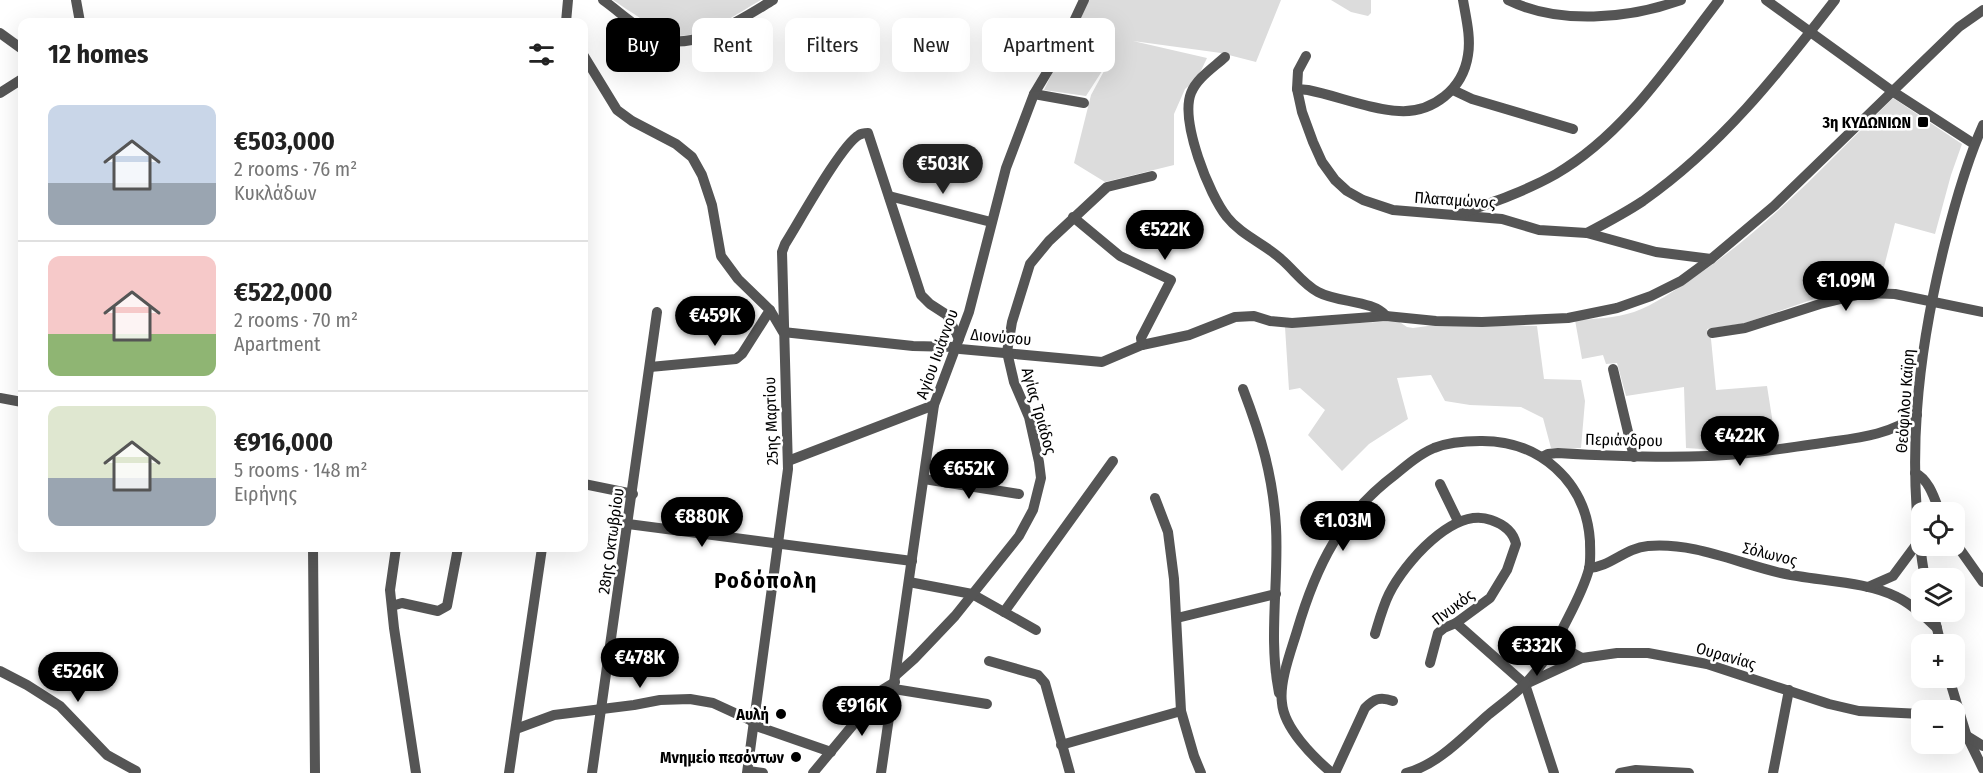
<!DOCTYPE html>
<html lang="en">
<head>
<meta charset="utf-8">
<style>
	:root { --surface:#fff; --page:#f6f6f6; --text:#222; --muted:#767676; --line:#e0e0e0; --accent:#000 }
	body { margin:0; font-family:"Fira Sans Condensed",sans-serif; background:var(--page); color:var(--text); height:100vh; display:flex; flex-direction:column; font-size:22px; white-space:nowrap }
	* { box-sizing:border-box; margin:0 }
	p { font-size:20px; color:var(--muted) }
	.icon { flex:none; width:33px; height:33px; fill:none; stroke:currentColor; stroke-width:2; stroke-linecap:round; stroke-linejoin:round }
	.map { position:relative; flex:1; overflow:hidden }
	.details { position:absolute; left:18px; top:18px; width:570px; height:534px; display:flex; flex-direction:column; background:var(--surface); border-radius:12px; box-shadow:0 6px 24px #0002 }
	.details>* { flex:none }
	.top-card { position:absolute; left:606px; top:18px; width:570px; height:54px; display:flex; gap:12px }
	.controls { position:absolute; left:1911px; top:502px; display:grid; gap:12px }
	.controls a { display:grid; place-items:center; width:54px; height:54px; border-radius:12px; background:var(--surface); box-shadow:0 6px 24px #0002; font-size:30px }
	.price { position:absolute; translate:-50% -51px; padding:0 14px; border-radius:21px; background:var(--accent); color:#fff; font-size:20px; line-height:39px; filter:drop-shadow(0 2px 3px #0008) }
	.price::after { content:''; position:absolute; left:50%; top:36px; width:18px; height:14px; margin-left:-9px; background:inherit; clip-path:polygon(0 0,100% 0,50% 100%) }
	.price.active { background:#222; color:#fff }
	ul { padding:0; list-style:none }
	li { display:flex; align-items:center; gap:18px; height:150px; padding:0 30px }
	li+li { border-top:2px solid var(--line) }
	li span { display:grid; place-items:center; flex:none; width:168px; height:120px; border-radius:12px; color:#555 }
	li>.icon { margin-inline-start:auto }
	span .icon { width:72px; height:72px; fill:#fffc; stroke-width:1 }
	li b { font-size:26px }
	h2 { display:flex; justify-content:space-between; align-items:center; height:72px; padding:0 30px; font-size:26px }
	.tag { padding:0 21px; border-radius:12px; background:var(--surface); box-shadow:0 6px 24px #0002; font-size:21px; line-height:54px }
	.tag.active { background:var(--accent); color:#fff }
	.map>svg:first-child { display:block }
	.green { fill:#dcdcdc }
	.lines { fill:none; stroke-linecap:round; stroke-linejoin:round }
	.minor { stroke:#555; stroke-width:10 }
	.poi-dot { fill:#000; stroke:#fff; stroke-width:2 }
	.labels { text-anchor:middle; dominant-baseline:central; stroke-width:5; stroke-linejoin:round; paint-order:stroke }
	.poi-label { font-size:16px; font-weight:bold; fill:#000; stroke:#fff; text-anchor:end }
	.street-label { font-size:16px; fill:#000; stroke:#fff }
	.district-label { font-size:22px; font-weight:bold; letter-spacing:1.5px; fill:#000; stroke:#fff }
</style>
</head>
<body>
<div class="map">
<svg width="1983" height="773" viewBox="0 0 1983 773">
	<rect width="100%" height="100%" fill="#fff"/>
	<!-- green -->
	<g class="green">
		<path d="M613,0h148c-25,14 -52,35 -82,36 -13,1 -54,-28 -66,-36z"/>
		<polygon points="1087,0 1281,0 1256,62 1221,53 1133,41 1207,58 1197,79 1185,89 1174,114 1174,165 1105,182 1074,163 1091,95 1115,51 1086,96 1044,90"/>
		<polygon points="1331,0 1371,0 1371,13 1368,16 1351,12"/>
		<path d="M1893,98l69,46 -11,31 -16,59 -40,-11 -16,64 -20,1 -45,11 -69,24 -38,6 4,10 5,51 51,-4 9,57 -59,7 -31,-2 -2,-61 -58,9 -9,-33 -11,1 -3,-9 -21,4 -7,-39c19,-1 40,-2 59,-8 20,-7 41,-22 59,-34 75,-50 137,-118 200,-180z"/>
		<polygon points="1398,321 1407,327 1413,328 1435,325 1537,326 1544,379 1581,380 1585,401 1581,448 1551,448 1543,418 1521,407 1470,405 1445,401 1431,375 1397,378 1408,419 1369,444 1342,471 1308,435 1325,410 1300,388 1289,390 1285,327"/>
	</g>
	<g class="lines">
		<!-- minor -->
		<g class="minor">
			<polyline points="76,0 80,22"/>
			<path d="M603,0c17,12 34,29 54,38 36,15 86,-20 116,-38"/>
			<path d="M1508,0c51,25 120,19 173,0"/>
			<polyline points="1766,0 1892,91 1974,144"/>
			<polyline points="566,22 568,0"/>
			<polyline points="0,33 22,49"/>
			<polyline points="584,56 617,110 632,121 676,144 692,157 702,175 712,205 721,256 738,279 770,310 783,332 913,346 956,347 960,349 1102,362 1142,345 1189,335 1235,317 1254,316 1270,321 1292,323 1386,316 1436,321 1482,322 1568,318 1617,308 1651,296 1681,281 1711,259 1774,206 1959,27 1983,10"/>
			<polyline points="1306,56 1298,71 1297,89 1302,112 1313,142 1322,162 1335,180 1347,191 1363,200 1393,210 1502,219 1539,230 1587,233 1656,252 1711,259"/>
			<path d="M1225,57c-12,11 -28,21 -34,36 -11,28 18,102 36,124 14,18 38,27 54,42 13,11 22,25 37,33 20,11 55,8 68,24"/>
			<path d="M1297,89l11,1c30,6 60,19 91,21 34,2 64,-22 69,-56 3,-18 -2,-37 -5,-55"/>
			<polyline points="1453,90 1472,99 1573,129"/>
			<polyline points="0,93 22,79"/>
			<polyline points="1034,94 1084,103"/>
			<polyline points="889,196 991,222"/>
			<path d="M1462,213c32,-11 64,-22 94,-39 69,-40 115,-112 163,-174"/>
			<polyline points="1073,217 1120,256 1171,280 1141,338 1142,345"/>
			<path d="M1587,233c19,-10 38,-20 56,-32 77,-54 135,-127 192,-201"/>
			<polyline points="1712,333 1745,328 1820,304 1866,293 1895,294 1983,312"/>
			<polyline points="650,367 736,359 742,354 770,310"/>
			<polyline points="1613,369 1634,457"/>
			<path d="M1243,389c18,47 30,87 33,138 3,55 -8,111 3,166"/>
			<polyline points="0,398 22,402"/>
			<path d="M1542,457l6,-3 10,-1c50,3 100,5 150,3 38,-1 77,-8 114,-13 34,-5 66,-7 95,-28"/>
			<polyline points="788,461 934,405"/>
			<path d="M1915,473c14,6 20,27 25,40"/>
			<polyline points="924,479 1019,494"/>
			<polyline points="584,484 633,494"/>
			<polyline points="1440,484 1458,521"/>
			<polyline points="1155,498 1168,532 1174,579 1181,711 1194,756 1201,773"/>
			<polyline points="628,524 912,561"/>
			<polyline points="1954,541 1983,582"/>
			<polyline points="313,548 315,773"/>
			<polyline points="396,548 390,590 394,628 416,773"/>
			<path d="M1589,568c21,-1 36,-20 59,-22 46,-4 89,17 133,27 35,8 85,8 116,24 15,7 28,20 40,31"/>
			<path d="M1925,579c-20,-115 -8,-224 20,-336 10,-40 21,-80 38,-118"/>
			<polyline points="909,582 972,594 1036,630"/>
			<polyline points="1868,587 1893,576 1919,541"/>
			<polyline points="392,606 402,603 438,611 447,606 458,548"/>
			<polyline points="1004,612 1113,461"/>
			<polyline points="1933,612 1941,645"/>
			<polyline points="1177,618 1276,594"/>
			<polyline points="1456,623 1525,684 1554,773"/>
			<path d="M1375,634c4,-13 8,-28 14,-40 15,-30 64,-88 102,-74 12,4 22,11 25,24l-9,26 -17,28 -34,25 -12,5 -6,5 -8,30"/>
			<polyline points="1555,643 1582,658"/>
			<polyline points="989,661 1038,675 1045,683 1070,773"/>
			<polyline points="0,671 27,685 60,706 107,755 136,771"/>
			<polyline points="896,675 914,659 955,616 1019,536 1033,510 1041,478 1039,462 1029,417 1014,382 1007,352 1012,322 1030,264 1049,241 1107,187 1152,176"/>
			<polyline points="1949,678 1966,734 1983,769"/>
			<polyline points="1528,683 1582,658 1617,653 1648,653 1707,664 1829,704 1859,711 1922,714"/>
			<polyline points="894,689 987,704"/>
			<polyline points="1954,728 1983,746"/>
			<polyline points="516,729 554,715 634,705 660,700 690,699 713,703 750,720 759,727 831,752"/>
			<polyline points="1061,745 1181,711"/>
			<polyline points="748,771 763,773"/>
			<polyline points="509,773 542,548"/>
			<polyline points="592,773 657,312"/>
			<path d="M747,773l41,-304 -6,-217 3,-8c14,-22 56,-99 74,-109 3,-2 6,-2 9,-2l53,162 9,9 17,11 12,24"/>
			<polyline points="813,773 882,690 895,682"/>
			<polyline points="881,773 934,405 969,312 1006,168 1034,94 1061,49 1084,0"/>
			<path d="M1332,773c-19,-16 -48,-45 -50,-70 -3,-21 9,-52 15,-72 19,-65 44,-116 99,-157 12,-10 24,-20 38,-26 15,-6 30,-7 46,-7 59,-1 106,40 110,100 0,9 1,19 -1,28 -6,23 -20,46 -30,67 -9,17 -22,36 -35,49 -11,11 -24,20 -36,30 -24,21 -50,50 -82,58"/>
			<path d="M1335,773l30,-65c9,-9 15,-12 28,-7"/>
			<polyline points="1620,773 1636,770 1689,773"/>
			<polyline points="1773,773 1789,690"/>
		</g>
	</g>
	<!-- markers -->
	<g class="poi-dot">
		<rect x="1917" y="116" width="12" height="12" rx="3"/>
		<circle cx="781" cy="714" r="6"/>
		<circle cx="796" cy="757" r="6"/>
	</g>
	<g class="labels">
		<!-- poi labels -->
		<g class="poi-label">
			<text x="1911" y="122">3η ΚΥΔΩΝΙΩΝ</text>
			<text x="769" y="714">Αυλή</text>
			<text x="784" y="757">Μνημείο πεσόντων</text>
		</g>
		<!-- street labels -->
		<g class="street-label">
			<text transform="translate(1455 200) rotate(4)">Πλαταμώνος</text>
			<text transform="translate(1001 337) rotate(5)">Διονύσου</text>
			<text transform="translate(937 354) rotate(-70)">Αγίου Ιωάννου</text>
			<text transform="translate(1905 401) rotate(-86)">Θεόφιλου Καϊρη</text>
			<text transform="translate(1039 411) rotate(74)">Αγίας Τριάδος</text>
			<text transform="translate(771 421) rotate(-92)">25ης Μαρτίου</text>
			<text transform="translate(1624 440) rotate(1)">Περιάνδρου</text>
			<text transform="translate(611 541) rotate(-82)">28ης Οκτωβρίου</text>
			<text transform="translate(1770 554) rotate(14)">Σόλωνος</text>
			<text transform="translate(1453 607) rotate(-37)">Πνυκός</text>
			<text transform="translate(1726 656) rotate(16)">Ουρανίας</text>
		</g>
		<!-- district labels -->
		<g class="district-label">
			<text x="766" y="580">Ροδόπολη</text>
		</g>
	</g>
</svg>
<div class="controls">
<a><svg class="icon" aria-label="locate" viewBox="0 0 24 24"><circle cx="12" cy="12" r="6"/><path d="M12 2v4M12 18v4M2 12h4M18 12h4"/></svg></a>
<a><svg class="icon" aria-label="layers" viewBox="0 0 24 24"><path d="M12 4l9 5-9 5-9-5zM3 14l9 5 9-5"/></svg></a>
<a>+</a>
<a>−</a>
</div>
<b class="price active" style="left:943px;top:195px">€503K</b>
<b class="price" style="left:1165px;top:261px">€522K</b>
<b class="price" style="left:1846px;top:312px">€1.09M</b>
<b class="price" style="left:715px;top:347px">€459K</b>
<b class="price" style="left:1740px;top:467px">€422K</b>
<b class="price" style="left:969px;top:500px">€652K</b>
<b class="price" style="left:702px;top:548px">€880K</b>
<b class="price" style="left:1343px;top:552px">€1.03M</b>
<b class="price" style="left:1537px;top:677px">€332K</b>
<b class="price" style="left:640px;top:689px">€478K</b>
<b class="price" style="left:78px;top:703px">€526K</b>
<b class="price" style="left:862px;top:737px">€916K</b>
<div class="top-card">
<a class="tag active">Buy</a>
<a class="tag">Rent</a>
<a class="tag">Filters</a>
<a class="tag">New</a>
<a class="tag">Apartment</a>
</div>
<section class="details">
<h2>12 homes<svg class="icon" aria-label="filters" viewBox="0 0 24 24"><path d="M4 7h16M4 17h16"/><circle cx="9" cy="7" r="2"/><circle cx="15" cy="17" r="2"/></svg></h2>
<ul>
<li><span style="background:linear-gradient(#c9d6e8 65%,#9aa5b1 0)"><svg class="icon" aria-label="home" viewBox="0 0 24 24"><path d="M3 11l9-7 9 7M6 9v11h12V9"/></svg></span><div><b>€503,000</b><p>2 rooms · 76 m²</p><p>Κυκλάδων</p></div></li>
<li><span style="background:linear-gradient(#f6c9c9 65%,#8fb573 0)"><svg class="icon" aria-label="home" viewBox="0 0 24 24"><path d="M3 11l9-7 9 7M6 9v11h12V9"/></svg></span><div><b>€522,000</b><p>2 rooms · 70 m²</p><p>Apartment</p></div></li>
<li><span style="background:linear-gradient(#dfe7d0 60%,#9aa5b1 0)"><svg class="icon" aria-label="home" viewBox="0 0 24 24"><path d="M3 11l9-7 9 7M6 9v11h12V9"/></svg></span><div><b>€916,000</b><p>5 rooms · 148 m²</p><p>Ειρήνης</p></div></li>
</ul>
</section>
</div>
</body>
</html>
